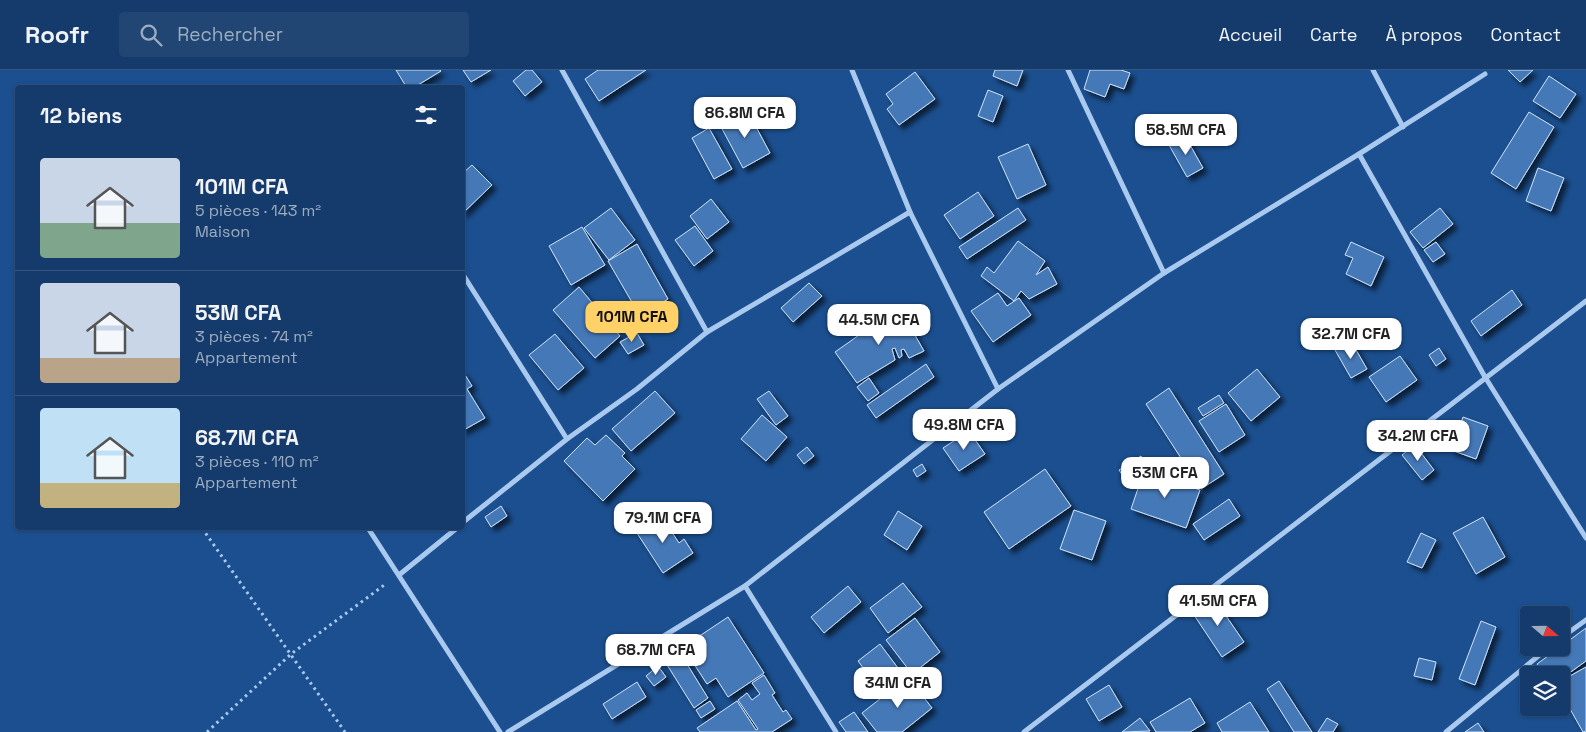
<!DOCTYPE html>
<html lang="fr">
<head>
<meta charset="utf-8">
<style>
	:root { --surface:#143b6b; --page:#214673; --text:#f1f3f6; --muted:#9dadc1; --line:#33557e; --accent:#ffd166 }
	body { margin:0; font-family:"Space Grotesk",sans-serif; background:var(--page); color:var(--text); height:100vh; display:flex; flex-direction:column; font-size:19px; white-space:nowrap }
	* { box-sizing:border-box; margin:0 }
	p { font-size:16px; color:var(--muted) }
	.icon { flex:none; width:28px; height:28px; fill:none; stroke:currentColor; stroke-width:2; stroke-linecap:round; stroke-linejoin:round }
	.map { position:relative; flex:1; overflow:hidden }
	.panel { position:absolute; left:15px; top:15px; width:450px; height:445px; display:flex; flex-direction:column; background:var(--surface); border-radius:5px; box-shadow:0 1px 4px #0004,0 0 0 1px var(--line) }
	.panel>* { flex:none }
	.needle { width:32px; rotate:110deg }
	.buttons { position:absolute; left:1520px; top:536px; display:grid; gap:10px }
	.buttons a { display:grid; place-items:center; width:50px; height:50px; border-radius:5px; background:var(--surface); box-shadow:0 1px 4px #0004,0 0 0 1px var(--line); font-size:25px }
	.price { position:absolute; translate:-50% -42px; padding:0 11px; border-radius:10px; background:#fff; color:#222; font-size:16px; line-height:32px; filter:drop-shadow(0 1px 2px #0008) }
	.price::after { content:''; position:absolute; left:50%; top:30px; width:15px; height:11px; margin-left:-8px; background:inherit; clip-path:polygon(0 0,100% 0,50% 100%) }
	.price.on { background:var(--accent); color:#111 }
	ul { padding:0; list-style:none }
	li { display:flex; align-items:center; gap:15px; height:125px; padding:0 25px }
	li+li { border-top:1px solid var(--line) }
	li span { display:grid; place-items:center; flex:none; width:140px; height:100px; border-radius:5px; color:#555 }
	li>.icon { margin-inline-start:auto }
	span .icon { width:60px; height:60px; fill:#fffc; stroke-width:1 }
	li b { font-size:21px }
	h2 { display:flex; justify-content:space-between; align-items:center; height:60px; padding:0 25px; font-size:21px }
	header { display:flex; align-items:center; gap:30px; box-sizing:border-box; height:70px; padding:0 25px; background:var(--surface); border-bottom:1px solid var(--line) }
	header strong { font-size:24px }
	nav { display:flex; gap:28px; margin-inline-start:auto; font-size:18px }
	.search { width:350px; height:45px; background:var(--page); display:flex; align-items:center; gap:12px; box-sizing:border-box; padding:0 18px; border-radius:5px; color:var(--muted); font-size:19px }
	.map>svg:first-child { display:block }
	.building { fill:#4478b7; stroke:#cfe3fa; filter:url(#shadow) }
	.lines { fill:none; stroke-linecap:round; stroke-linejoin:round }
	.path { stroke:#a9c9ee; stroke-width:3; stroke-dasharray:2.5 4; stroke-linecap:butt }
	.minor { stroke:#a9c9ee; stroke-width:5 }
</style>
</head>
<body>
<header>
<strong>Roofr</strong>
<div class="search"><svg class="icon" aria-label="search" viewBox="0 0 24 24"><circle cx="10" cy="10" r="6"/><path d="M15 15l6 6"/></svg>Rechercher</div>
<nav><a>Accueil</a><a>Carte</a><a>À propos</a><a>Contact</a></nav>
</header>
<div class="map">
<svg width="1586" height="662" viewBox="0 0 1586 662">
	<defs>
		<filter id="shadow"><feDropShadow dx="4.5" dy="4.5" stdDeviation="2.5" flood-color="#0009"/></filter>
	</defs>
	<rect width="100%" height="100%" fill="#1b4f8f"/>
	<!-- building -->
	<g class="building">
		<polygon points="396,0 440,0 441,1 413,18 407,18"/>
		<polygon points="463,0 491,0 471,12"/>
		<polygon points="526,0 532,0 542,12 525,26 513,11"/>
		<polygon points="598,0 646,0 599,31 585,9"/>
		<polygon points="995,0 1023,0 1017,16 993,6"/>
		<polygon points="1090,0 1121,0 1130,3 1124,19 1110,14 1105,27 1084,19"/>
		<polygon points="1508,0 1533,0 1520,12"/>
		<polygon points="915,2 935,29 899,55 887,39 893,34 886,24"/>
		<polygon points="1549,6 1576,24 1560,48 1533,31"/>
		<polygon points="988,20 1003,26 993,52 978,46"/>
		<polygon points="747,40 770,83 743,98 720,55"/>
		<polygon points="1529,42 1554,57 1516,119 1491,103"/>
		<polygon points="709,58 732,99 714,109 692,68"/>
		<polygon points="1185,66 1203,98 1187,107 1169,75"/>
		<polygon points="1028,74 1046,115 1017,129 998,87"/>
		<polygon points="472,95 492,115 462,144 462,104"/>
		<polygon points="1538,98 1564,108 1551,141 1526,131"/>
		<polygon points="978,122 994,146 960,169 944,145"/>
		<polygon points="711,129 729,152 707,169 690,146"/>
		<polygon points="611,138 635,170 609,190 584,158"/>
		<polygon points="1018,138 1026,150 967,189 959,177"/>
		<polygon points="1440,138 1453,154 1423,178 1410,162"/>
		<polygon points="695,156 713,181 694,196 675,170"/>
		<polygon points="582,157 605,195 571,215 549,176"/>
		<polygon points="1018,171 1045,191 1036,205 1048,197 1057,214 1029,229 1021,221 1014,231 981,206 987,197 994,203"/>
		<polygon points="1351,172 1384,187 1371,216 1346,204 1353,188 1345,185"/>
		<polygon points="1436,172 1445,184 1433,192 1424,180"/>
		<polygon points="637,174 668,229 640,246 608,191"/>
		<polygon points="809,213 822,226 793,252 781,238"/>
		<polygon points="579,217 620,266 595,288 553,240"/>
		<polygon points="1512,220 1522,235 1481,266 1471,251"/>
		<polygon points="998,223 1007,236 1019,228 1031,245 993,272 971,241"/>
		<polygon points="899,237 924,281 909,288 904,279 901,280 902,286 899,288 895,278 892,279 895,290 857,313 835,282"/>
		<polygon points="637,263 644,275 628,284 620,272"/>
		<polygon points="555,264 584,298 558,320 529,285"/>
		<polygon points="1351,271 1367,299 1351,308 1335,280"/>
		<polygon points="1439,278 1446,289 1436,296 1429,285"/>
		<polygon points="1400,286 1417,310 1386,332 1369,307"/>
		<polygon points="926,294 934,307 876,348 867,335"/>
		<polygon points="1257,299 1280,327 1251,351 1228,323"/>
		<polygon points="462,300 472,316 467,319 485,348 462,361"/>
		<polygon points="869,308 879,323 868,331 857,317"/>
		<polygon points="1169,318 1224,404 1201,419 1146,334"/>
		<polygon points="655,321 675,343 631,381 612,359"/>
		<polygon points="769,321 788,346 776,355 757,329"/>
		<polygon points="1219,325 1224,333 1203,346 1198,338"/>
		<polygon points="1226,334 1245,365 1219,382 1199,351"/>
		<polygon points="762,345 787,367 766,391 741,369"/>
		<polygon points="1463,347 1488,356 1476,389 1451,380"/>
		<polygon points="969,361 985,384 959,401 943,378"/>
		<polygon points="606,365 625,383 622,386 635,399 603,431 564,391 587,368 595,375"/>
		<polygon points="1415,375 1434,400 1422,410 1402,385"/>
		<polygon points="807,377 814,386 804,394 797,385"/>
		<polygon points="1141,386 1146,394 1125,409 1119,400"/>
		<polygon points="922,394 926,401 917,407 913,400"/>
		<polygon points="1045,399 1071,436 1009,479 984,442"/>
		<polygon points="1144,401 1200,420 1186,458 1131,439"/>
		<polygon points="1229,429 1240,446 1204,470 1193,454"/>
		<polygon points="501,436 507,446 491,457 485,447"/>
		<polygon points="1074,440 1106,451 1092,490 1060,479"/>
		<polygon points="898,441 922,456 907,480 884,465"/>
		<polygon points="660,444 679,473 684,469 693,483 663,503 635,460"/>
		<polygon points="1483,447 1505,487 1476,504 1453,463"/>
		<polygon points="1421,463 1436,470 1422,498 1407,492"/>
		<polygon points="903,513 922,537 888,563 870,538"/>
		<polygon points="848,516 861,532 824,563 811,547"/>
		<polygon points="1213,527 1244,572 1222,587 1192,542"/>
		<polygon points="728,547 764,603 728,627 716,608 707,614 683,577"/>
		<polygon points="915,548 940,582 912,604 886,570"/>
		<polygon points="1481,551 1496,557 1475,615 1459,609"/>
		<polygon points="1586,558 1586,591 1561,609 1561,605 1545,605 1537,594"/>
		<polygon points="674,573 708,628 694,638 659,582"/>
		<polygon points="880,574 901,602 879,619 858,591"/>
		<polygon points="1419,588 1436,592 1432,610 1414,606"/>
		<polygon points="658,596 666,607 654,616 646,606"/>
		<polygon points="1586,597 1586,661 1583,662 1561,623 1561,611"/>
		<polygon points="764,605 775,623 772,625 783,642 786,640 792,649 772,662 700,662 697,658 737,631 756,660 758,659 738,630 747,623 752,630 760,624 752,613"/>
		<polygon points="908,607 932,638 902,662 877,662 862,643"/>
		<polygon points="1279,611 1312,662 1294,662 1267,619"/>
		<polygon points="637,612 646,627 612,649 603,634"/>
		<polygon points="1109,615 1122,637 1099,651 1086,629"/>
		<polygon points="1190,628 1205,653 1190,662 1156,662 1150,652"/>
		<polygon points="710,631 715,639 701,648 696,640"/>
		<polygon points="1250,632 1269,662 1222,662 1217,653"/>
		<polygon points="854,642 868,662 846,662 839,652"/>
		<polygon points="1140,648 1150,661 1122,662"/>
		<polygon points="1327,648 1338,654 1333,662 1318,662"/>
		<polygon points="1478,653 1484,662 1465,662"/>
	</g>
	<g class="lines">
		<!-- path -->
		<g class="path">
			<polyline points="202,458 345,662"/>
			<polyline points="207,662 291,584 387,513"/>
		</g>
		<!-- minor -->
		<g class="minor">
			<polyline points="562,0 707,262"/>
			<polyline points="852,0 910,142 998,319"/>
			<polyline points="1068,0 1164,203"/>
			<polyline points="1373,0 1403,57"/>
			<polyline points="1359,84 1485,307 1586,468"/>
			<polyline points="462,203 567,369"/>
			<polyline points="462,453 567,369 637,319 707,262 910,142"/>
			<polyline points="368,458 500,662"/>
			<polyline points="399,505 457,458"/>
			<polyline points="745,516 836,662"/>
			<polyline points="1561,568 1586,550"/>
			<polyline points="508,662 745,516 998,319 1164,203 1359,84 1485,4"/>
			<polyline points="1024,662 1586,231"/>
			<polyline points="1446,662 1548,578"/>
		</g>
	</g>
</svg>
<div class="buttons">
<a><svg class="needle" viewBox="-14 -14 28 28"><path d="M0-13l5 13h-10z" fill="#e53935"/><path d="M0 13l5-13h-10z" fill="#9dadc1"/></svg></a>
<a><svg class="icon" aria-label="layers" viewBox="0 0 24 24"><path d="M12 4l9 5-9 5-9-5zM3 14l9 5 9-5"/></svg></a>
</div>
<b class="price" style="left:745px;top:69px">86.8M CFA</b>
<b class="price" style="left:1186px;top:86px">58.5M CFA</b>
<b class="price on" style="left:632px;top:273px">101M CFA</b>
<b class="price" style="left:879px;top:276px">44.5M CFA</b>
<b class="price" style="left:1351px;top:290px">32.7M CFA</b>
<b class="price" style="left:964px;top:381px">49.8M CFA</b>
<b class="price" style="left:1418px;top:392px">34.2M CFA</b>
<b class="price" style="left:1165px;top:429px">53M CFA</b>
<b class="price" style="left:663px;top:474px">79.1M CFA</b>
<b class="price" style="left:1218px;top:557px">41.5M CFA</b>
<b class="price" style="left:656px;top:606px">68.7M CFA</b>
<b class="price" style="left:898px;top:639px">34M CFA</b>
<section class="panel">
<h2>12 biens<svg class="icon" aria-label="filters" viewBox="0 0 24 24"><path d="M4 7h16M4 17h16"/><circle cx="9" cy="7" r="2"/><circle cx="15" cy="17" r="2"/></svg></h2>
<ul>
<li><span style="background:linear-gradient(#c9d6e8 65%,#7fa58c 0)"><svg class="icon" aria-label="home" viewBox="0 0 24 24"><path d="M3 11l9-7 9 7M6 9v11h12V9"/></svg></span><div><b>101M CFA</b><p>5 pièces · 143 m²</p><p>Maison</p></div></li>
<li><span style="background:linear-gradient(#c9d6e8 75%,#b9a48a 0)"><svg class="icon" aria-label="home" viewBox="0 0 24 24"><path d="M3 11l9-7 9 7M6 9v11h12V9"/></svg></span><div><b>53M CFA</b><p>3 pièces · 74 m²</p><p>Appartement</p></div></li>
<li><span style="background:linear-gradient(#bfe0f5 75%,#c2b280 0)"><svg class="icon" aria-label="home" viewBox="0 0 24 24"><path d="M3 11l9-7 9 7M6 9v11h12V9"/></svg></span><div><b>68.7M CFA</b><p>3 pièces · 110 m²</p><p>Appartement</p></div></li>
</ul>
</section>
</div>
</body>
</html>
